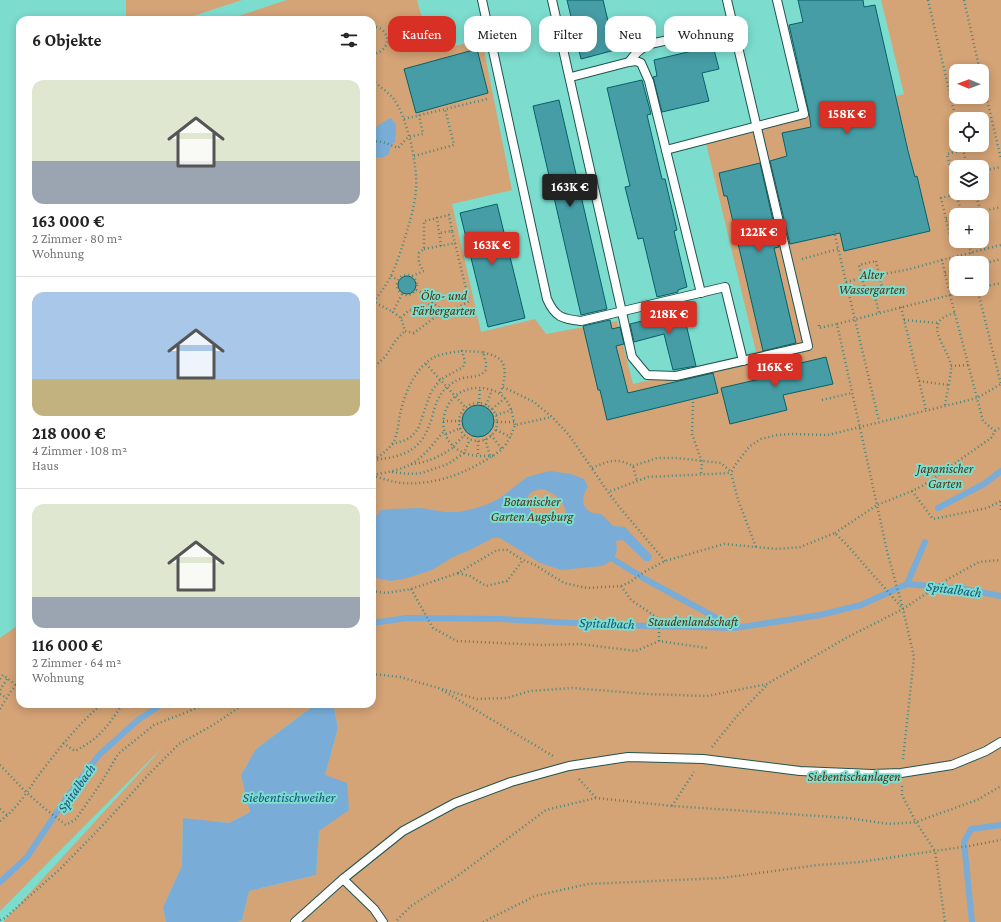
<!DOCTYPE html>
<html lang="de">
<meta charset="utf-8">
<style>
:root{--surface:#fff;--page:#f2f2f2;--text:#222;--muted:#767676;--line:#e0e0e0;--accent:#d93025}
body{margin:0;font-family:"Crimson Pro",serif;background:var(--page);color:var(--text);height:100vh;display:flex;flex-direction:column;font-size:15px;white-space:nowrap}
*{box-sizing:border-box;margin:0}
p{font-size:13px;color:var(--muted)}
.icon{flex:none;width:22px;height:22px;fill:none;stroke:currentColor;stroke-width:2;stroke-linecap:round;stroke-linejoin:round}
.map{position:relative;flex:1;overflow:hidden}
.sheet{position:absolute;left:16px;top:16px;width:360px;height:692px;display:flex;flex-direction:column;background:var(--surface);border-radius:12px;box-shadow:0 2px 10px #0003}
.sheet>*{flex:none}
.guide{position:absolute;left:388px;top:16px;width:380px;height:36px;display:flex;gap:8px}
.needle{width:26px;rotate:271deg}
.fabs{position:absolute;left:949px;top:64px;display:grid;gap:8px}
.fabs a{display:grid;place-items:center;width:40px;height:40px;border-radius:8px;background:var(--surface);box-shadow:0 2px 10px #0003;font-size:20px}
.price{position:absolute;translate:-50% -34px;padding:0 9px;border-radius:4px;background:var(--accent);color:#fff;font-size:13px;line-height:26px;filter:drop-shadow(0 1px 2px #0008)}
.price::after{content:'';position:absolute;left:50%;top:24px;width:12px;height:9px;margin-left:-6px;background:inherit;clip-path:polygon(0 0,100% 0,50% 100%)}
.price.current{background:#222;color:#fff}
ul{padding:0;list-style:none}
li{display:grid;align-content:center;gap:8px;height:212px;padding:0 16px}
li+li{border-top:1px solid var(--line)}
li span{display:grid;place-items:center;height:124px;border-radius:12px;color:#555}
li>.icon{margin-inline-start:auto}
span .icon{width:72px;height:72px;fill:#fffc;stroke-width:1}
li b{font-size:17px}
h2{display:flex;justify-content:space-between;align-items:center;height:48px;padding:0 16px;font-size:17px}
.chip{padding:0 14px;border-radius:12px;background:var(--surface);box-shadow:0 2px 10px #0003;font-size:14px;line-height:36px}
.chip.current{background:var(--accent);color:#fff}
.map>svg:first-child{display:block}
.green{fill:#d4a376;fill-rule:evenodd}
.water{fill:#79add8;fill-rule:evenodd}
.lines{fill:none;stroke-linecap:round;stroke-linejoin:round}
.stream{stroke:#79add8;stroke-width:6}
.building{fill:#469da5;stroke:#066168}
.service-casing{stroke:#21544e;stroke-width:10}
.path{stroke:#48877e;stroke-width:2.5;stroke-dasharray:1 3;stroke-linecap:butt}
.service{stroke:#fff;stroke-width:8}
.labels{text-anchor:middle;dominant-baseline:central;stroke-width:4;stroke-linejoin:round;paint-order:stroke}
.park-label{font-size:13px;font-style:italic;fill:#54330f;stroke:#7cddcf}
.water-label{font-size:14px;font-style:italic;fill:#18547d;stroke:#7cddcf}
</style>
<div class="map">
<svg width="1001" height="922" viewBox="0 0 1001 922">
<rect width="100%" height="100%" fill="#7cddcf"/>
<g class="green">
<path d="M126,0H242L181,20H126Z"/>
<path d="M287,0H417L431,51L482,40L512,190L452,204L481,332L535,319L546,334L617,321L633,384L757,356L705,139L904,94L881,0H1001V922H237L242,920L249,891L316,875L319,831L325,775L338,728L333,704H372V20H226ZM956,71H982V97H956ZM956,119H982V145H956ZM956,167H982V193H956ZM956,215H982V241H956ZM956,263H982V289H956Z"/>
<path d="M20,624V704H316L256,749L241,775L250,812L229,823L183,819L182,866L163,907L166,922H3L166,744L0,911V638Z"/>
</g>
<g class="water">
<path d="M391,118L396,125L395,142L392,144L388,155L381,158L375,157L372,151L375,139H372L374,128C380,125 385,120 391,118Z"/>
<path d="M550,471L571,474L584,479L588,487C581,496 581,509 593,513C596,514 600,513 602,515C606,518 610,523 613,526L625,527L652,556L650,561H645L623,540L616,541L617,550L614,559L602,566L561,570L540,563L500,538H493L470,550L453,557L432,570L407,578L390,581L372,577V522L381,510L390,509L421,508L445,512H459L472,509L486,505L500,498L527,477ZM541,489C553,491 562,499 566,511L561,520L544,516L534,515C525,503 523,492 541,489Z"/>
<path d="M316,704H333L338,728L325,775L347,783L349,810L319,831L316,875L249,891L242,920L237,922H166L163,907L182,866L183,818L229,823L250,812L241,775L256,749Z"/>
</g>
<g class="lines">
<g class="stream">
<path d="M938,508L984,484L1001,471"/>
<path d="M608,556L645,579L733,627"/>
<path d="M907,584L925,542"/>
<path d="M372,623L407,618L501,619L611,625L735,628L820,615L861,605L907,584L964,589L1001,596"/>
<path d="M0,882L27,857L67,797L99,755L138,720L162,704"/>
<path d="M972,922L964,842L971,829L1001,825"/>
</g>
</g>
<g class="building">
<path d="M567,0H603L615,50L581,59Z"/>
<path d="M798,0H863L864,7L875,5L908,151L915,177L917,176L930,231L844,251L840,233L790,244L770,161L787,156L782,133L811,127L809,113L789,25L803,22Z"/>
<path d="M713,46L719,69L702,73L709,101L662,112L653,77L657,76L654,60Z"/>
<path d="M477,49L488,93L416,113L404,69Z"/>
<path d="M642,80L651,114L647,115L662,179H665L677,230L674,231L687,287L678,290V292L657,297L643,238L638,239L625,187L630,186L607,88Z"/>
<path d="M559,100L607,309L581,315L533,106Z"/>
<path d="M760,163L779,247L774,248L796,343L763,351L727,196H724L719,173Z"/>
<path d="M497,204L525,318L488,327L460,213Z"/>
<circle cx="407" cy="285" r="9"/>
<path d="M681,303L696,366L673,370L664,334L634,342L630,324L662,316L660,308Z"/>
<path d="M610,320L612,329L620,327L624,344L616,346L628,393L713,373L718,393L607,420L600,390H598L583,326Z"/>
<path d="M799,354L801,363L826,357L833,384L783,395L787,410L730,424L721,388L769,377L765,361Z"/>
<circle cx="478" cy="421" r="16"/>
</g>
<g class="lines">
<defs>
<g id="service">
<path d="M482,0L547,299C555,317 562,319 581,321L725,287L743,361"/>
<path d="M552,0L632,357L647,375L676,376L808,346L727,0"/>
<path d="M629,62C635,53 641,48 650,44L733,26"/>
<path d="M571,77L629,62L636,61L641,63L649,81L701,293"/>
<path d="M666,150L804,114L777,0"/>
<path d="M343,879L374,909L383,922"/>
<path d="M295,922L343,879L403,831L455,803L511,782L569,766L628,757L703,759L800,771L872,774L901,773L952,765L986,751L1001,742"/>
</g>
</defs>
<use href="#service" class="service-casing"/>
<g class="path">
<path d="M928,0L956,120"/>
<path d="M964,0L980,71"/>
<path d="M372,27C389,25 395,51 372,54"/>
<path d="M982,78L1001,159"/>
<path d="M372,80C379,86 387,91 393,98C407,116 418,166 416,189C415,203 411,218 407,231C399,257 392,283 372,302"/>
<path d="M404,119L487,99"/>
<path d="M372,141L383,142L398,148L408,137L423,134L419,115"/>
<path d="M962,145L967,167"/>
<path d="M414,156L454,145L445,109"/>
<path d="M982,171L1001,167"/>
<path d="M956,192L947,154L963,150"/>
<path d="M956,193L961,211"/>
<path d="M961,193L941,198L952,244L965,241"/>
<path d="M976,193L981,215"/>
<path d="M958,215L960,212L963,211L967,215"/>
<path d="M966,215L1001,207"/>
<path d="M982,218L986,236L982,237"/>
<path d="M946,219L956,217"/>
<path d="M834,231L879,421"/>
<path d="M968,241L974,263"/>
<path d="M441,246L437,218L449,215L452,231"/>
<path d="M424,249L456,243"/>
<path d="M802,259L838,249"/>
<path d="M876,261L882,287L865,290L859,265Z"/>
<path d="M982,264L1001,259"/>
<path d="M945,273L956,270"/>
<circle cx="407" cy="285" r="10"/>
<path d="M879,275L910,269L942,260"/>
<path d="M391,276L398,280"/>
<path d="M412,276L424,271C419,265 418,261 419,253L424,249V221L437,218"/>
<path d="M846,282L862,278"/>
<path d="M982,287L1001,283"/>
<path d="M873,288L879,313"/>
<path d="M973,289L950,295L977,398L1001,384"/>
<path d="M979,289L978,292L1001,384"/>
<path d="M402,294L393,312L401,318L405,331L414,333L443,311L455,309L469,301L452,231L439,233"/>
<path d="M372,301L393,312"/>
<path d="M432,302L443,311"/>
<path d="M901,307L926,410"/>
<path d="M401,318L409,310L423,309L432,302L426,295L416,290"/>
<path d="M904,320L938,323"/>
<path d="M819,325V328L837,324"/>
<path d="M372,362L374,367"/>
<path d="M426,364L466,408"/>
<path d="M951,366L968,365"/>
<path d="M372,369L385,357L396,340L405,331"/>
<path d="M919,381L948,385"/>
<path d="M503,387L534,402L552,417L569,435L608,492"/>
<path d="M822,400L852,393"/>
<path d="M693,402L692,434L702,462L701,474"/>
<path d="M479,403L480,388"/>
<circle cx="478" cy="422" r="19"/>
<path d="M486,405L492,390"/>
<path d="M945,405C946,397 952,373 951,365C947,346 920,321 955,313"/>
<path d="M492,409L505,398"/>
<path d="M496,415L512,410"/>
<path d="M443,421H460"/>
<path d="M497,422H514"/>
<path d="M496,430L511,437"/>
<path d="M446,434L461,428"/>
<path d="M491,435L502,449"/>
<path d="M485,439L490,456"/>
<path d="M478,441V456"/>
<path d="M392,444L406,440L412,436L418,429L431,392L440,380L463,367L465,362L462,351L483,352"/>
<path d="M453,446L465,435"/>
<path d="M493,456C484,456 474,457 465,453C427,440 442,379 488,389C508,393 511,408 515,425"/>
<path d="M373,460C405,457 423,450 432,417C435,406 438,395 447,387C452,383 458,379 463,378C473,376 479,378 486,370V363L483,352C488,354 494,355 498,358C509,365 504,384 500,394"/>
<path d="M374,460C381,455 388,450 393,443C398,434 398,424 400,414C405,392 416,365 437,356C445,353 454,352 462,351"/>
<path d="M411,464C427,463 441,456 454,447"/>
<path d="M633,466L657,458H677L721,463L731,472"/>
<path d="M592,468C609,461 616,457 633,466L637,481"/>
<path d="M392,472L410,474L422,473L448,464L464,453L470,439"/>
<path d="M373,475C389,472 408,469 421,457C430,449 437,439 444,431"/>
<path d="M372,476C382,478 392,482 402,483C432,485 459,476 484,461C491,457 498,453 504,447C509,440 512,433 515,425L552,417"/>
<path d="M912,491L933,519L987,508L1001,501"/>
<path d="M1001,501V511"/>
<path d="M835,533L877,505L837,324L950,295L942,260L1001,245"/>
<path d="M756,547L738,500L731,473L735,465L750,446L761,439L777,435L794,434L828,435L977,398L983,421L995,431"/>
<path d="M665,561L620,508L608,492L648,477L731,473"/>
<path d="M458,573L470,576L486,586L507,581L523,560"/>
<path d="M621,586L631,600L659,619V641L707,648"/>
<path d="M411,589L433,628L457,641L543,645L580,644L636,651L659,641"/>
<path d="M372,591L386,593L411,589L458,573L497,550H507L523,560L535,565L564,583L587,588L621,586L630,582L644,572L665,561L724,544L778,549L800,547L835,533L847,545L903,609"/>
<path d="M372,674L400,677L477,699L507,698L530,691L572,688L647,694L707,696L767,684L846,638L903,609L948,579L979,562L1001,560"/>
<path d="M0,679L3,675L16,685"/>
<path d="M0,690L7,679"/>
<path d="M442,690L553,756"/>
<path d="M0,694L7,698"/>
<path d="M0,709L11,691L20,681"/>
<path d="M63,743L75,751C100,738 107,727 122,705L121,704"/>
<path d="M712,747L736,717L767,685"/>
<path d="M903,759L914,657L903,609L887,551L877,505L912,491L924,485L991,438L995,431L1001,427"/>
<path d="M0,765L26,792L43,807L66,825L76,819L103,780L118,754L154,725L207,704"/>
<path d="M579,779L596,798"/>
<path d="M902,786V795L916,822L935,851L945,922"/>
<path d="M672,806L694,772"/>
<path d="M0,809L8,816"/>
<path d="M0,821C16,810 27,792 38,776C58,750 77,725 102,704"/>
<path d="M0,920L5,918L60,869L104,824L150,773L179,744L213,725L244,704"/>
<path d="M397,920L411,906L456,877L546,810L596,798L672,806L848,818L889,824L916,822L977,800L1001,786"/>
<path d="M483,922L535,896L588,884L722,878L818,865L860,862L969,846L1001,840"/>
</g>
<use href="#service" class="service"/>
</g>
<g class="labels">
<g class="park-label">
<text x="872" y="274">Alter<tspan x="872" dy="15">Wassergarten</tspan></text>
<text x="444" y="295">Öko- und<tspan x="444" dy="15">Färbergarten</tspan></text>
<text x="945" y="468">Japanischer<tspan x="945" dy="15">Garten</tspan></text>
<text x="532" y="501">Botanischer<tspan x="532" dy="15">Garten Augsburg</tspan></text>
<text x="693" y="621">Staudenlandschaft</text>
<text x="854" y="776">Siebentischanlagen</text>
</g>
<g class="water-label">
<text transform="translate(954 589) rotate(7)">Spitalbach</text>
<text transform="translate(607 623) rotate(2)">Spitalbach</text>
<text transform="translate(76 788) rotate(-55)">Spitalbach</text>
<text x="289" y="797">Siebentischweiher</text>
</g>
</g>
</svg>
<div class="fabs">
<a><svg class="needle" viewBox="-14 -14 28 28"><path d="M0-13l5 13h-10z" fill="#e53935"/><path d="M0 13l5-13h-10z" fill="#767676"/></svg></a>
<a><svg class="icon" aria-label="locate" viewBox="0 0 24 24"><circle cx="12" cy="12" r="6"/><path d="M12 2v4M12 18v4M2 12h4M18 12h4"/></svg></a>
<a><svg class="icon" aria-label="layers" viewBox="0 0 24 24"><path d="M12 4l9 5-9 5-9-5zM3 14l9 5 9-5"/></svg></a>
<a>+</a>
<a>−</a>
</div>
<b class="price" style="left:847px;top:135px">158K €</b>
<b class="price current" style="left:570px;top:208px">163K €</b>
<b class="price" style="left:759px;top:253px">122K €</b>
<b class="price" style="left:492px;top:266px">163K €</b>
<b class="price" style="left:669px;top:335px">218K €</b>
<b class="price" style="left:775px;top:388px">116K €</b>
<div class="guide">
<a class="chip current">Kaufen</a>
<a class="chip">Mieten</a>
<a class="chip">Filter</a>
<a class="chip">Neu</a>
<a class="chip">Wohnung</a>
</div>
<section class="sheet">
<h2>6 Objekte<svg class="icon" aria-label="filters" viewBox="0 0 24 24"><path d="M4 7h16M4 17h16"/><circle cx="9" cy="7" r="2"/><circle cx="15" cy="17" r="2"/></svg></h2>
<ul>
<li><span style="background:linear-gradient(#dfe7d0 65%,#9aa5b1 0)"><svg class="icon" aria-label="home" viewBox="0 0 24 24"><path d="M3 11l9-7 9 7M6 9v11h12V9"/></svg></span><div><b>163 000 €</b><p>2 Zimmer · 80 m²</p><p>Wohnung</p></div></li>
<li><span style="background:linear-gradient(#a9c7e8 70%,#c2b280 0)"><svg class="icon" aria-label="home" viewBox="0 0 24 24"><path d="M3 11l9-7 9 7M6 9v11h12V9"/></svg></span><div><b>218 000 €</b><p>4 Zimmer · 108 m²</p><p>Haus</p></div></li>
<li><span style="background:linear-gradient(#dfe7d0 75%,#9aa5b1 0)"><svg class="icon" aria-label="home" viewBox="0 0 24 24"><path d="M3 11l9-7 9 7M6 9v11h12V9"/></svg></span><div><b>116 000 €</b><p>2 Zimmer · 64 m²</p><p>Wohnung</p></div></li>
</ul>
</section>
</div>
